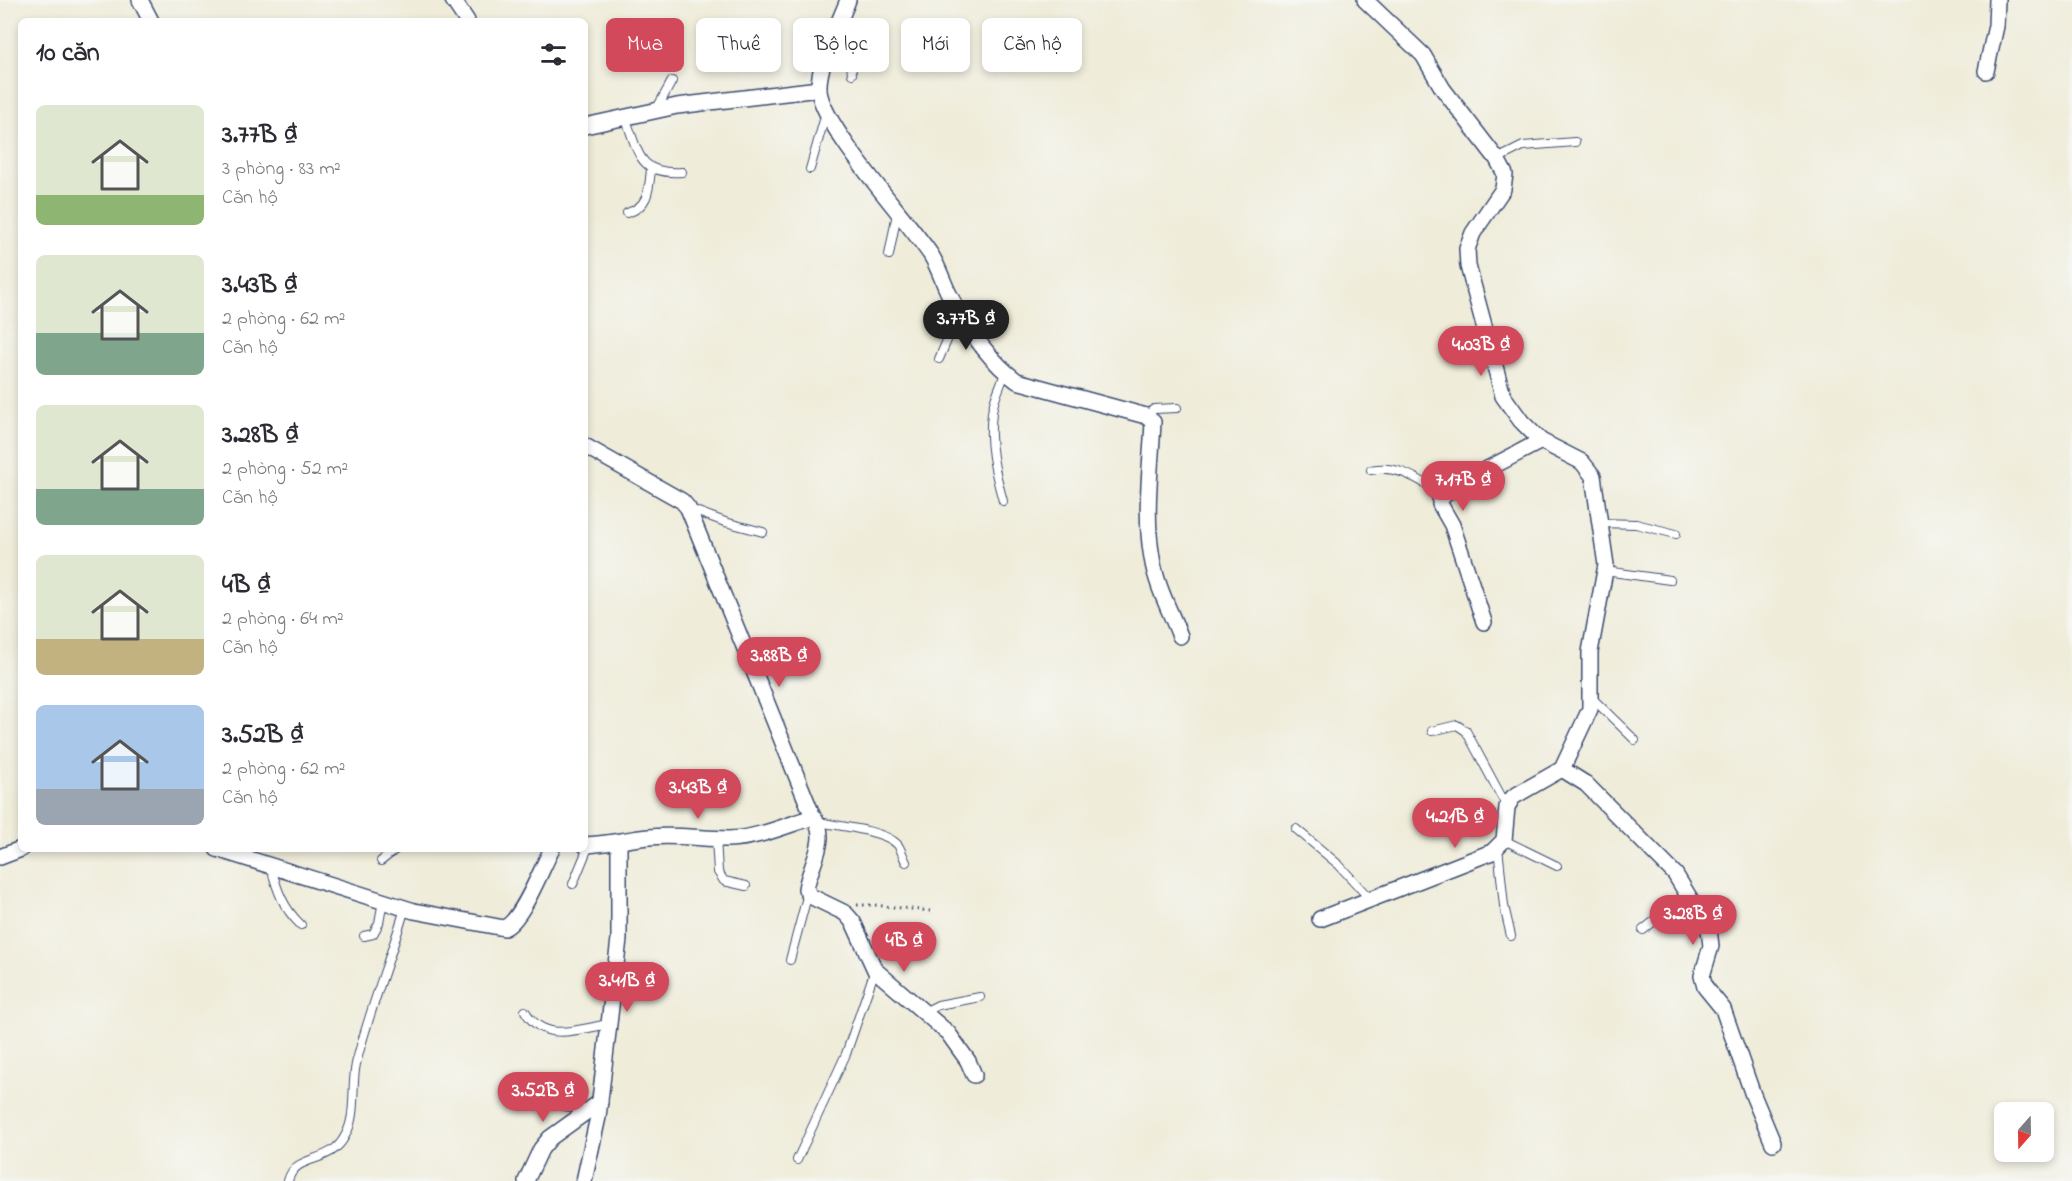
<!DOCTYPE html>
<html lang="vi">
<meta charset="utf-8">
<style>
:root{--surface:#fff;--page:#f2f2f3;--text:#2b2b33;--muted:#7c7c81;--accent:#d1495b}
body{margin:0;font-family:"Indie Flower",sans-serif;background:var(--page);color:var(--text);height:100vh;display:flex;flex-direction:column;font-size:22px;white-space:nowrap}
*{box-sizing:border-box;margin:0}
p{font-size:20px;color:var(--muted)}
.icon{flex:none;width:33px;height:33px;fill:none;stroke:currentColor;stroke-width:2;stroke-linecap:round;stroke-linejoin:round}
.map{position:relative;flex:1;overflow:hidden}
.side{position:absolute;left:18px;top:18px;width:570px;height:834px;display:flex;flex-direction:column;background:var(--surface);border-radius:9px;box-shadow:0 3px 9px #0003}
.side>*{flex:none}
.banner{position:absolute;left:606px;top:18px;width:570px;height:54px;display:flex;gap:12px}
.needle{width:39px;rotate:200deg}
.controls{position:absolute;left:1994px;top:1102px;display:grid;gap:12px}
.controls a{display:grid;place-items:center;width:60px;height:60px;border-radius:9px;background:var(--surface);box-shadow:0 3px 9px #0003;font-size:30px}
.price{position:absolute;translate:-50% -51px;padding:0 14px;border-radius:21px;background:var(--accent);color:#fff;font-size:20px;line-height:39px;filter:drop-shadow(0 2px 3px #0008)}
.price::after{content:'';position:absolute;left:50%;top:36px;width:18px;height:14px;margin-left:-9px;background:inherit;clip-path:polygon(0 0,100% 0,50% 100%)}
.price.active{background:#222;color:#fff}
ul{padding:0;list-style:none}
li{display:flex;align-items:center;gap:18px;height:150px;padding:0 18px}
li span{display:grid;place-items:center;flex:none;width:168px;height:120px;border-radius:9px;color:#555}
li>.icon{margin-inline-start:auto}
span .icon{width:72px;height:72px;fill:#fffc;stroke-width:1}
li b{font-size:26px}
h2{display:flex;justify-content:space-between;align-items:center;height:72px;padding:0 18px;font-size:26px}
.pill{padding:0 21px;border-radius:9px;background:var(--surface);box-shadow:0 3px 9px #0003;font-size:21px;line-height:54px}
.pill.active{background:var(--accent);color:#fff}
.map>svg:first-child{display:block}
.lines{fill:none;stroke-linecap:round;stroke-linejoin:round}
.lane-casing{stroke:#3b4b70;stroke-width:10}
.street-casing{stroke:#3b4b70;stroke-width:18}
.path{stroke:#3b4b70;stroke-width:3;stroke-dasharray:1.5 4.5;stroke-linecap:butt}
.lane{stroke:#fff;stroke-width:8}
.street{stroke:#fff;stroke-width:15}
</style>
<div class="map">
<svg width="2072" height="1181" viewBox="0 0 2072 1181">
<rect width="100%" height="100%" fill="#f6f6f2"/>
<filter id="ink" filterUnits="userSpaceOnUse"><feTurbulence type="fractalNoise" baseFrequency=".0167" numOctaves="2"/><feDisplacementMap in="SourceGraphic" scale="12" xChannelSelector="R" yChannelSelector="G"/><feConvolveMatrix kernelMatrix="1 2 1 2 8 2 1 2 1" color-interpolation-filters="sRGB"/></filter>
<filter id="wash" filterUnits="userSpaceOnUse"><feTurbulence type="fractalNoise" baseFrequency=".008" numOctaves="4" result="noise"/><feDisplacementMap in="SourceGraphic" scale="24" xChannelSelector="R" yChannelSelector="G"/><feGaussianBlur stdDeviation="1.35" result="paint"/><feColorMatrix in="noise" values="0 0 0 0 0 0 0 0 0 0 0 0 0 0 0 0 0 1.4 0 .05"/><feComposite in="paint" operator="in"/></filter>
<g filter="url(#wash)">
<rect width="100%" height="100%" fill="#efecd9"/>
</g>
<g filter="url(#ink)">
<g class="lines">
<defs>
<g id="lane">
<path d="M838,26L849,42L852,74"/>
<path d="M656,110L672,81"/>
<path d="M625,117C639,153 638,175 682,172"/>
<path d="M1497,159L1523,146L1575,142"/>
<path d="M810,169L826,113"/>
<path d="M627,213C649,207 649,189 651,169"/>
<path d="M889,255L897,213"/>
<path d="M939,359L954,324L955,310"/>
<path d="M1146,416L1154,409L1177,408"/>
<path d="M1371,470C1399,464 1420,481 1443,494"/>
<path d="M1003,501C995,472 988,443 992,413C993,400 1001,385 1005,373"/>
<path d="M690,509L725,522L763,532"/>
<path d="M1600,523L1636,524L1676,534"/>
<path d="M1605,571L1670,580"/>
<path d="M1592,698L1635,740"/>
<path d="M1432,731L1457,725L1466,731L1507,807"/>
<path d="M818,822C838,826 883,830 897,844C901,848 903,857 906,862"/>
<path d="M1296,829L1339,865L1370,899"/>
<path d="M716,838L718,872L724,881L746,886"/>
<path d="M1504,840L1557,866"/>
<path d="M1498,847L1504,906L1511,936"/>
<path d="M381,861L396,849"/>
<path d="M271,867C277,890 283,908 301,925"/>
<path d="M573,884L589,845"/>
<path d="M1643,930L1687,895"/>
<path d="M364,936L373,934L379,923L383,901"/>
<path d="M790,960L808,893"/>
<path d="M525,1011C544,1044 577,1029 609,1024"/>
<path d="M926,1011L938,1005L980,997"/>
<path d="M541,1082L544,1098L553,1104L587,1110"/>
<path d="M797,1160L846,1054L875,970"/>
<path d="M288,1181C295,1152 330,1166 345,1136C357,1116 351,1087 356,1064C369,1011 390,960 405,908"/>
</g>
<g id="street">
<path d="M140,0L151,21"/>
<path d="M453,0L467,21"/>
<path d="M848,0C839,24 817,65 819,91C824,129 906,218 931,255C939,268 943,283 950,296C967,328 988,360 1017,381L1146,416L1153,422C1151,466 1144,514 1152,558C1156,585 1170,611 1180,636"/>
<path d="M1986,71L1996,26L1997,0"/>
<path d="M585,126L677,106L819,89"/>
<path d="M585,446L682,501L688,508L813,817C831,837 809,867 806,889L810,896L845,913L853,922L875,970L948,1033L968,1061L974,1075"/>
<path d="M1484,622L1452,525L1440,504V499L1455,486L1541,441"/>
<path d="M1562,769L1586,784L1675,874L1709,930L1711,946L1702,976L1705,987L1723,1009L1753,1095L1773,1143"/>
<path d="M585,845C607,844 628,839 649,837C676,834 702,839 728,839C756,839 787,825 813,817"/>
<path d="M217,849L414,911L504,928C522,921 542,867 552,849"/>
<path d="M0,857L21,849"/>
<path d="M1320,919L1492,852L1504,840L1507,807L1513,797L1562,769L1590,709V652L1606,565L1593,476L1582,462L1541,441L1521,421L1503,396L1468,266L1467,249L1473,233L1503,189L1505,174L1497,159L1443,89L1423,55L1365,0"/>
<path d="M526,1181L541,1149L550,1138L600,1102"/>
<path d="M584,1181L598,1117L619,939V843"/>
</g>
</defs>
<use href="#lane" class="lane-casing"/>
<use href="#street" class="street-casing"/>
<path class="path" d="M857,905H874L930,911"/>
<use href="#lane" class="lane"/>
<use href="#street" class="street"/>
</g>
</g>
</svg>
<div class="controls">
<a><svg class="needle" viewBox="-14 -14 28 28"><path d="M0-13l5 13h-10z" fill="#e53935"/><path d="M0 13l5-13h-10z" fill="#7c7c81"/></svg></a>
</div>
<b class="price active" style="left:966px;top:351px">3.77B ₫</b>
<b class="price" style="left:1481px;top:377px">4.03B ₫</b>
<b class="price" style="left:1463px;top:512px">7.17B ₫</b>
<b class="price" style="left:779px;top:688px">3.88B ₫</b>
<b class="price" style="left:698px;top:820px">3.43B ₫</b>
<b class="price" style="left:1455px;top:849px">4.21B ₫</b>
<b class="price" style="left:1693px;top:946px">3.28B ₫</b>
<b class="price" style="left:904px;top:973px">4B ₫</b>
<b class="price" style="left:627px;top:1013px">3.41B ₫</b>
<b class="price" style="left:543px;top:1123px">3.52B ₫</b>
<div class="banner">
<a class="pill active">Mua</a>
<a class="pill">Thuê</a>
<a class="pill">Bộ lọc</a>
<a class="pill">Mới</a>
<a class="pill">Căn hộ</a>
</div>
<section class="side">
<h2>10 căn<svg class="icon" aria-label="filters" viewBox="0 0 24 24"><path d="M4 7h16M4 17h16"/><circle cx="9" cy="7" r="2"/><circle cx="15" cy="17" r="2"/></svg></h2>
<ul>
<li><span style="background:linear-gradient(#dfe7d0 75%,#8fb573 0)"><svg class="icon" aria-label="home" viewBox="0 0 24 24"><path d="M3 11l9-7 9 7M6 9v11h12V9"/></svg></span><div><b>3.77B ₫</b><p>3 phòng · 83 m²</p><p>Căn hộ</p></div></li>
<li><span style="background:linear-gradient(#dfe7d0 65%,#7fa58c 0)"><svg class="icon" aria-label="home" viewBox="0 0 24 24"><path d="M3 11l9-7 9 7M6 9v11h12V9"/></svg></span><div><b>3.43B ₫</b><p>2 phòng · 62 m²</p><p>Căn hộ</p></div></li>
<li><span style="background:linear-gradient(#dfe7d0 70%,#7fa58c 0)"><svg class="icon" aria-label="home" viewBox="0 0 24 24"><path d="M3 11l9-7 9 7M6 9v11h12V9"/></svg></span><div><b>3.28B ₫</b><p>2 phòng · 52 m²</p><p>Căn hộ</p></div></li>
<li><span style="background:linear-gradient(#dfe7d0 70%,#c2b280 0)"><svg class="icon" aria-label="home" viewBox="0 0 24 24"><path d="M3 11l9-7 9 7M6 9v11h12V9"/></svg></span><div><b>4B ₫</b><p>2 phòng · 64 m²</p><p>Căn hộ</p></div></li>
<li><span style="background:linear-gradient(#a9c7e8 70%,#9aa5b1 0)"><svg class="icon" aria-label="home" viewBox="0 0 24 24"><path d="M3 11l9-7 9 7M6 9v11h12V9"/></svg></span><div><b>3.52B ₫</b><p>2 phòng · 62 m²</p><p>Căn hộ</p></div></li>
</ul>
</section>
</div>
